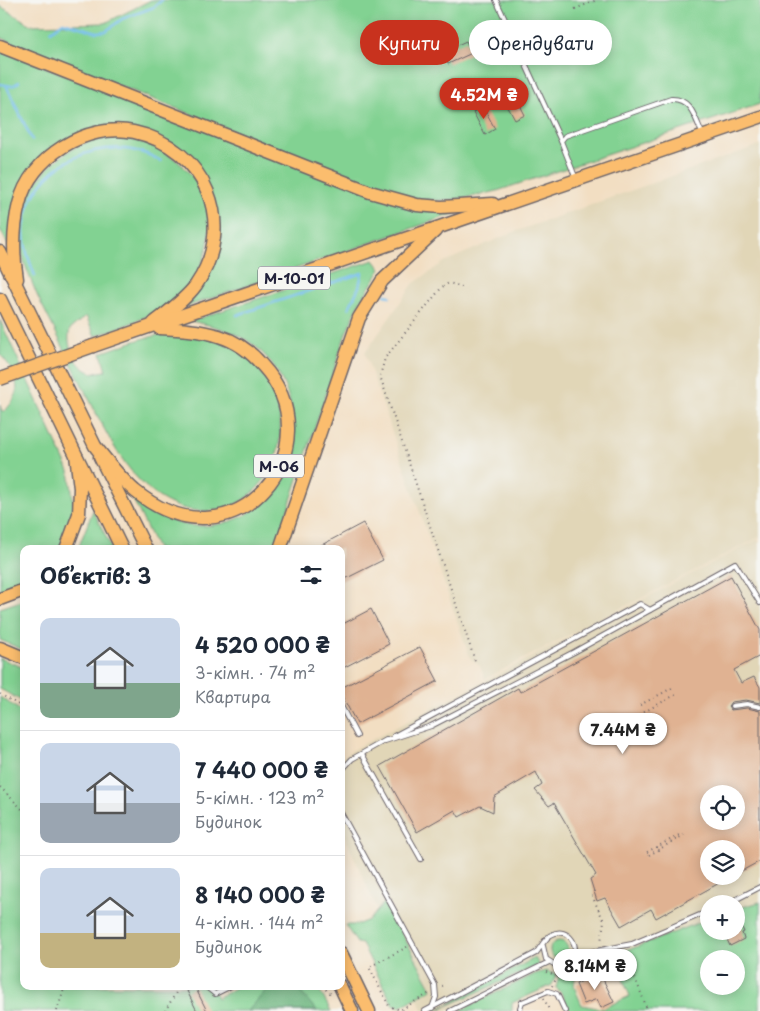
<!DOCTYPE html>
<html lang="uk">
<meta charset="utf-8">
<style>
:root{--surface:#fff;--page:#f2f2f3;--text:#1f2937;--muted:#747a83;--line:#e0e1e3;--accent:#c8321e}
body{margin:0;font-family:"Playpen Sans",sans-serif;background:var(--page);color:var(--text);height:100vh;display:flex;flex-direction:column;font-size:19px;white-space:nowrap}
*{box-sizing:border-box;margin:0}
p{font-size:16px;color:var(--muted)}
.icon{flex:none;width:28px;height:28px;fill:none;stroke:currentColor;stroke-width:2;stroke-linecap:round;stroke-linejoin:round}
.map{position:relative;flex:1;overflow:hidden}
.sheet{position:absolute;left:20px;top:545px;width:325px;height:445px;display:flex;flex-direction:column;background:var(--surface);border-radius:10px;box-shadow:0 2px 12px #0003}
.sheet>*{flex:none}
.hud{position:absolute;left:360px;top:20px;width:325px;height:45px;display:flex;gap:10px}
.fabs{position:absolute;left:700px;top:785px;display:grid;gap:10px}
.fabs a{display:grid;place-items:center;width:45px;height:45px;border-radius:50%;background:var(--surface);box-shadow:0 2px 12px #0003;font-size:25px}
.price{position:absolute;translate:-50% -42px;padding:0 11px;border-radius:18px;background:#fff;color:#222;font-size:16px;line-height:32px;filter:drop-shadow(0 1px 2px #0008)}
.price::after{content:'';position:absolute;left:50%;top:30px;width:15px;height:11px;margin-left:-8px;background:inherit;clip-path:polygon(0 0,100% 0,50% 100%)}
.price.current{background:var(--accent);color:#fff}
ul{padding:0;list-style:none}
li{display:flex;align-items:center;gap:15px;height:125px;padding:0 20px}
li+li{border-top:1px solid var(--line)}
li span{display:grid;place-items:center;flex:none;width:140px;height:100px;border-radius:10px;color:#555}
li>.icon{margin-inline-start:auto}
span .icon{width:60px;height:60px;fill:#fffc;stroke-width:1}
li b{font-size:21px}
h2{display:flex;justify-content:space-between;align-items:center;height:60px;padding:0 20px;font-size:21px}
.chip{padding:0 18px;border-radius:22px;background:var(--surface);box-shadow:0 2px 12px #0003;font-size:18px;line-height:45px}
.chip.current{background:var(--accent);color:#fff}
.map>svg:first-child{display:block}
.built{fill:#e1d6b7;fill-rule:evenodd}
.green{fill:#82d292;stroke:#527a66;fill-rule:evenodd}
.forest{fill:#69b47c;stroke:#466b5c}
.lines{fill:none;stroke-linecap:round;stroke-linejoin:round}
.stream{stroke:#74beed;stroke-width:2.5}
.building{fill:#e0b292;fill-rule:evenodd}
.service-casing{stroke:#6b646a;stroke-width:6}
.primary-casing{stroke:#6b646a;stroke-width:15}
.trunk-casing{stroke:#6b646a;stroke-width:15}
.path{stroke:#6b646a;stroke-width:2;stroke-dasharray:1 4;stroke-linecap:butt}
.service{stroke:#fff;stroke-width:4}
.primary{stroke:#fbbd6e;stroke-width:12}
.trunk{stroke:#fbbd6e;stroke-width:12}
.trunk-bridge-casing{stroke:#6b646a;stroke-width:15;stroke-linecap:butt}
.trunk-bridge{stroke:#fbbd6e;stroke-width:12}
.labels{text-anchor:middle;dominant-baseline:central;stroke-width:4;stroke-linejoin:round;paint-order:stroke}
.shield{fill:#f6f6f2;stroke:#626272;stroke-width:1}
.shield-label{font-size:14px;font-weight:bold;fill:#22223b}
</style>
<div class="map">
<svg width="760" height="1011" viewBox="0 0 760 1011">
<rect width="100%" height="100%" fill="#f6f6f2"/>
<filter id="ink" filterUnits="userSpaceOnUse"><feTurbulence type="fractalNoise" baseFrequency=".02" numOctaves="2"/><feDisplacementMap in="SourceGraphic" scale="10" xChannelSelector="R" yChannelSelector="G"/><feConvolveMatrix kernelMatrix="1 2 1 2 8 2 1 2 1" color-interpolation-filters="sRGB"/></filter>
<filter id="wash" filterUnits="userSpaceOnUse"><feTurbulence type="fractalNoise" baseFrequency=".0096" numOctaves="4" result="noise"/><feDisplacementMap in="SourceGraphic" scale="20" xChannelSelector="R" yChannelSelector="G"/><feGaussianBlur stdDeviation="1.12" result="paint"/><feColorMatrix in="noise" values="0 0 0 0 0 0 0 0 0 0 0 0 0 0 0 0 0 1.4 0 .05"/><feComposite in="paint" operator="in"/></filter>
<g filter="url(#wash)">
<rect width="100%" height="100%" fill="#f2dec2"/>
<g class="built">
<path d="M760,145V537L485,679L480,666L470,658L365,353L413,284L444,262L514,232Z"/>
<path d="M758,539L760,545V902L736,909V904H709V919L631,949L596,953L582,961L570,972L562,975L542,972L535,974L459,1011H423L341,828V759L354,749ZM709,794H736V821H709ZM709,849H736V876H709Z"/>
</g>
<g class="green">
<path d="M151,0H760V104L497,191C457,201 433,204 393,194L29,50L0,37V6L31,25L105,23Z"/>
<path d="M0,50L420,210L456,213L177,310C199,290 221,266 220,234C219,222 198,176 193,162L116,127L38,161L9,247L0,229Z"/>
<path d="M115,138C190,142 236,213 193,280C172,312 128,324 95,336L86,316L70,329C65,346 76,368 93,373L106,371L101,353C124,345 149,334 174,334C198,334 231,341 249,358C283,391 292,442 263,481C249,500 229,511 205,511C181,511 162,502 144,485C117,459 103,426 86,393C70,360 53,327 37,295C31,279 23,264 21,247C15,206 42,161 81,145C91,140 103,139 115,138Z"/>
<path d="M374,260L381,269L360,302L346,333L275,549H157L132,497C151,510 174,526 197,526C296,528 324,404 255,346C237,331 213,326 191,321Z"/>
<path d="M0,320L69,471L74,506L71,522L59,549H24V582L0,591V405L2,411H5C9,406 14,401 16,394C20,382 9,362 0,355Z"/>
<path d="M93,510L112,549H78Z"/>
<path d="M24,600V650L0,640V608Z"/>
<path d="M0,658L24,668V702L0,689Z"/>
<path d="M0,697L24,713V986H222L214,991L217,998L239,986H317L331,1011H0Z"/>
<path d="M385,902L432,989L400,1007L393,1005L362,944L357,943L345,925H356L369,920Z"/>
<path d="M760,902V1011H570L561,993L556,988L559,975L573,971L582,961L586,966C569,981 573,985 582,1005L602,1009L630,996L615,961V951L631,949L709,919V931H736V909ZM709,959H736V986H709Z"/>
<circle cx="559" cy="950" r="9"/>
<path d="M535,958L539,965L435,1011Z"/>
<path d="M546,971L556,975L552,985L512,1003V1011H459L535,974Z"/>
</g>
<path class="forest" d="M270,986H295L317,1011H248Z"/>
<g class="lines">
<g class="stream">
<path d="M51,31L63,22L97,32L106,31L122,19L154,7L162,0"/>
<path d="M0,84L12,86L19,82"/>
<path d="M7,87L32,140"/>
<path d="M35,276C29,260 23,245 24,228C29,163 108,128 161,161"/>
<path d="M385,295L390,296"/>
<path d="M237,315L362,273L359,287L349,308"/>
</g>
</g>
<g id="blocks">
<g class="building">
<path d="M466,41L472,53L448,64L443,52Z"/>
<path d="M514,93L525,115L515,120L503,98Z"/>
<path d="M483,106L495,129L485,135L473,112Z"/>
<path d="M363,523L383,560L341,581V549H314Z"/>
<path d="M731,576L760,630V656L734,670L741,683L754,677L760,687V703L746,700L731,702L728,706L731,710L747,708L760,711V861L736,874V849H709V876H732L656,918L651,909L621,926L605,898L597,901L590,879L596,875L554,803L549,806L535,790L542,785L536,772L494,797L493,812L480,806L459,817L455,810L417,832L380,766L518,688L520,692ZM709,794H736V821H709Z"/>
<path d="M371,609L389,644L341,669V625Z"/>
<path d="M420,647L438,681L357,724L341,694V688Z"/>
<path d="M736,915L744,932L742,933L744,939L730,946L723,931H736Z"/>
<path d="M600,973L614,1002L601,1008L597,999L584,1004L576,984Z"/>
<path d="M195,987L207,1011H197L187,991Z"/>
</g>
</g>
</g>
<g filter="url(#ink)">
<use href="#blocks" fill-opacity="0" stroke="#6b646a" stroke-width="1"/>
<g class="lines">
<defs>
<g id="service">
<path d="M496,0L561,141"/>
<path d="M576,179L561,141L565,136L671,99C691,98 695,118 702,133"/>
<path d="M341,706L357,736"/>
<path d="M732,706L747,704L760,707"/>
<path d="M394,736L640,604L650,610"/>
<path d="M385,741L431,726L574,652L735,563L760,603"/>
<path d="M362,754L421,859"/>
<path d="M341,771L352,759L386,740"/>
<path d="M341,813L435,985L436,997L432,1008"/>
<path d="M727,904L760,887"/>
<path d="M575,955L632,944L709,911"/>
<path d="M205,986L215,994L231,986"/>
<path d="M520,1008L522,1002L548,991L557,994L565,1011"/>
<path d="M425,1011L536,953C541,947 545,938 551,935C569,925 583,949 570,962L557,966L546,959L543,946"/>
<path d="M450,1011L549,962"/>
</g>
<g id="primary">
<path d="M77,457L122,549"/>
<path d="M100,457L146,549"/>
<path d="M341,953L369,1011"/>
<path d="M340,986L352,1011"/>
</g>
<g id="trunk">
<path d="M0,46L370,192L417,205L441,207L493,204"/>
<path d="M0,252L95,446C107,461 120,478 135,491C236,574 337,446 262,365C251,352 235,341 219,336C199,330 179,329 159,328"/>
<path d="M17,279C13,255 13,228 19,204C30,157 87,122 134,132C205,147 238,224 196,285C185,300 169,311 154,323"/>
<path d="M0,299L76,455L80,488L79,514L66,549"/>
<path d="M93,346L760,117"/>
<path d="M280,549L359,318L382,281L435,231"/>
<path d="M0,599L24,590"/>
<path d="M0,648L24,658"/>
</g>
</defs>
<use href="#service" class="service-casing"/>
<use href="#primary" class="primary-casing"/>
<use href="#trunk" class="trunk-casing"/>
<g class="path">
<path d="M575,9L597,0"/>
<path d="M462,287L449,283L442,287L385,358L380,376L476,664"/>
<path d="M0,694L24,708"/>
<path d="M640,705L674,687"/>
<path d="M644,712L677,694"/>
<path d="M0,787L24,811"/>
<path d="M647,852L683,833"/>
<path d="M649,855L684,835"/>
<path d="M594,891L592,896L604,921L601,942"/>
<path d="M407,947L369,967L389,1006L400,1010L430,993"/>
<path d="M624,950L648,1011"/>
<path d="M546,972L558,976"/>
<path d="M597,975L599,957"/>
<path d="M322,986L331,994"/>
<path d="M442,986L446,984"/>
<path d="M552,986L558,976L571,973L592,958"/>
<path d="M544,998L549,1010L548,1011"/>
<path d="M57,1011L65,986"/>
<path d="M165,1011L180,986"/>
</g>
<use href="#service" class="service"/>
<use href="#primary" class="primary"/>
<use href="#trunk" class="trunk"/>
<defs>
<path id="trunk-bridge" d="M0,379L93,346"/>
</defs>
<use href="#trunk-bridge" class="trunk-bridge-casing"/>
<use href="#trunk-bridge" class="trunk-bridge"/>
</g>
</g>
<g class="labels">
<g class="shield">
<rect x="258" y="266.5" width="72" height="23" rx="4"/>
<rect x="254" y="454.5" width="50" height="23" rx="4"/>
</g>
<g class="shield-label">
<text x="294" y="278">М-10-01</text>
<text x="279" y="466">М-06</text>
</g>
</g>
</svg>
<div class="fabs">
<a><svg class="icon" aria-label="locate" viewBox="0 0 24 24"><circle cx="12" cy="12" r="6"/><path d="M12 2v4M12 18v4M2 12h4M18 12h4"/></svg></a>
<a><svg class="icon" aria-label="layers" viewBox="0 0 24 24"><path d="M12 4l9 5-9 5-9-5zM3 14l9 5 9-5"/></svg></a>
<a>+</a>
<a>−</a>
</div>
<b class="price current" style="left:484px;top:120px">4.52M ₴</b>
<b class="price" style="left:623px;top:755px">7.44M ₴</b>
<b class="price" style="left:595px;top:991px">8.14M ₴</b>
<div class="hud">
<a class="chip current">Купити</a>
<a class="chip">Орендувати</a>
</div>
<section class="sheet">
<h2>Об’єктів: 3<svg class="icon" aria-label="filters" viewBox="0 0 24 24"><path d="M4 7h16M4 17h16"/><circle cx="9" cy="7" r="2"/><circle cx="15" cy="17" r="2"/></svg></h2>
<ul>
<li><span style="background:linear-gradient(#c9d6e8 65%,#7fa58c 0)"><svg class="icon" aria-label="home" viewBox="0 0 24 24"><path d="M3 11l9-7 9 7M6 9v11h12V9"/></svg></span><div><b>4 520 000 ₴</b><p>3-кімн. · 74 m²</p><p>Квартира</p></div></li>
<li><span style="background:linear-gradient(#c9d6e8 60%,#9aa5b1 0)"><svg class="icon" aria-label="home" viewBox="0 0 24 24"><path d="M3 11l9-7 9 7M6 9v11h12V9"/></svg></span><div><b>7 440 000 ₴</b><p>5-кімн. · 123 m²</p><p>Будинок</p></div></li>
<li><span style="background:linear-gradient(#c9d6e8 65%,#c2b280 0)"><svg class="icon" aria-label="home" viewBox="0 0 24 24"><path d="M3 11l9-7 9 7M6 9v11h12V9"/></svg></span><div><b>8 140 000 ₴</b><p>4-кімн. · 144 m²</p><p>Будинок</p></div></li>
</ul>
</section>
</div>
